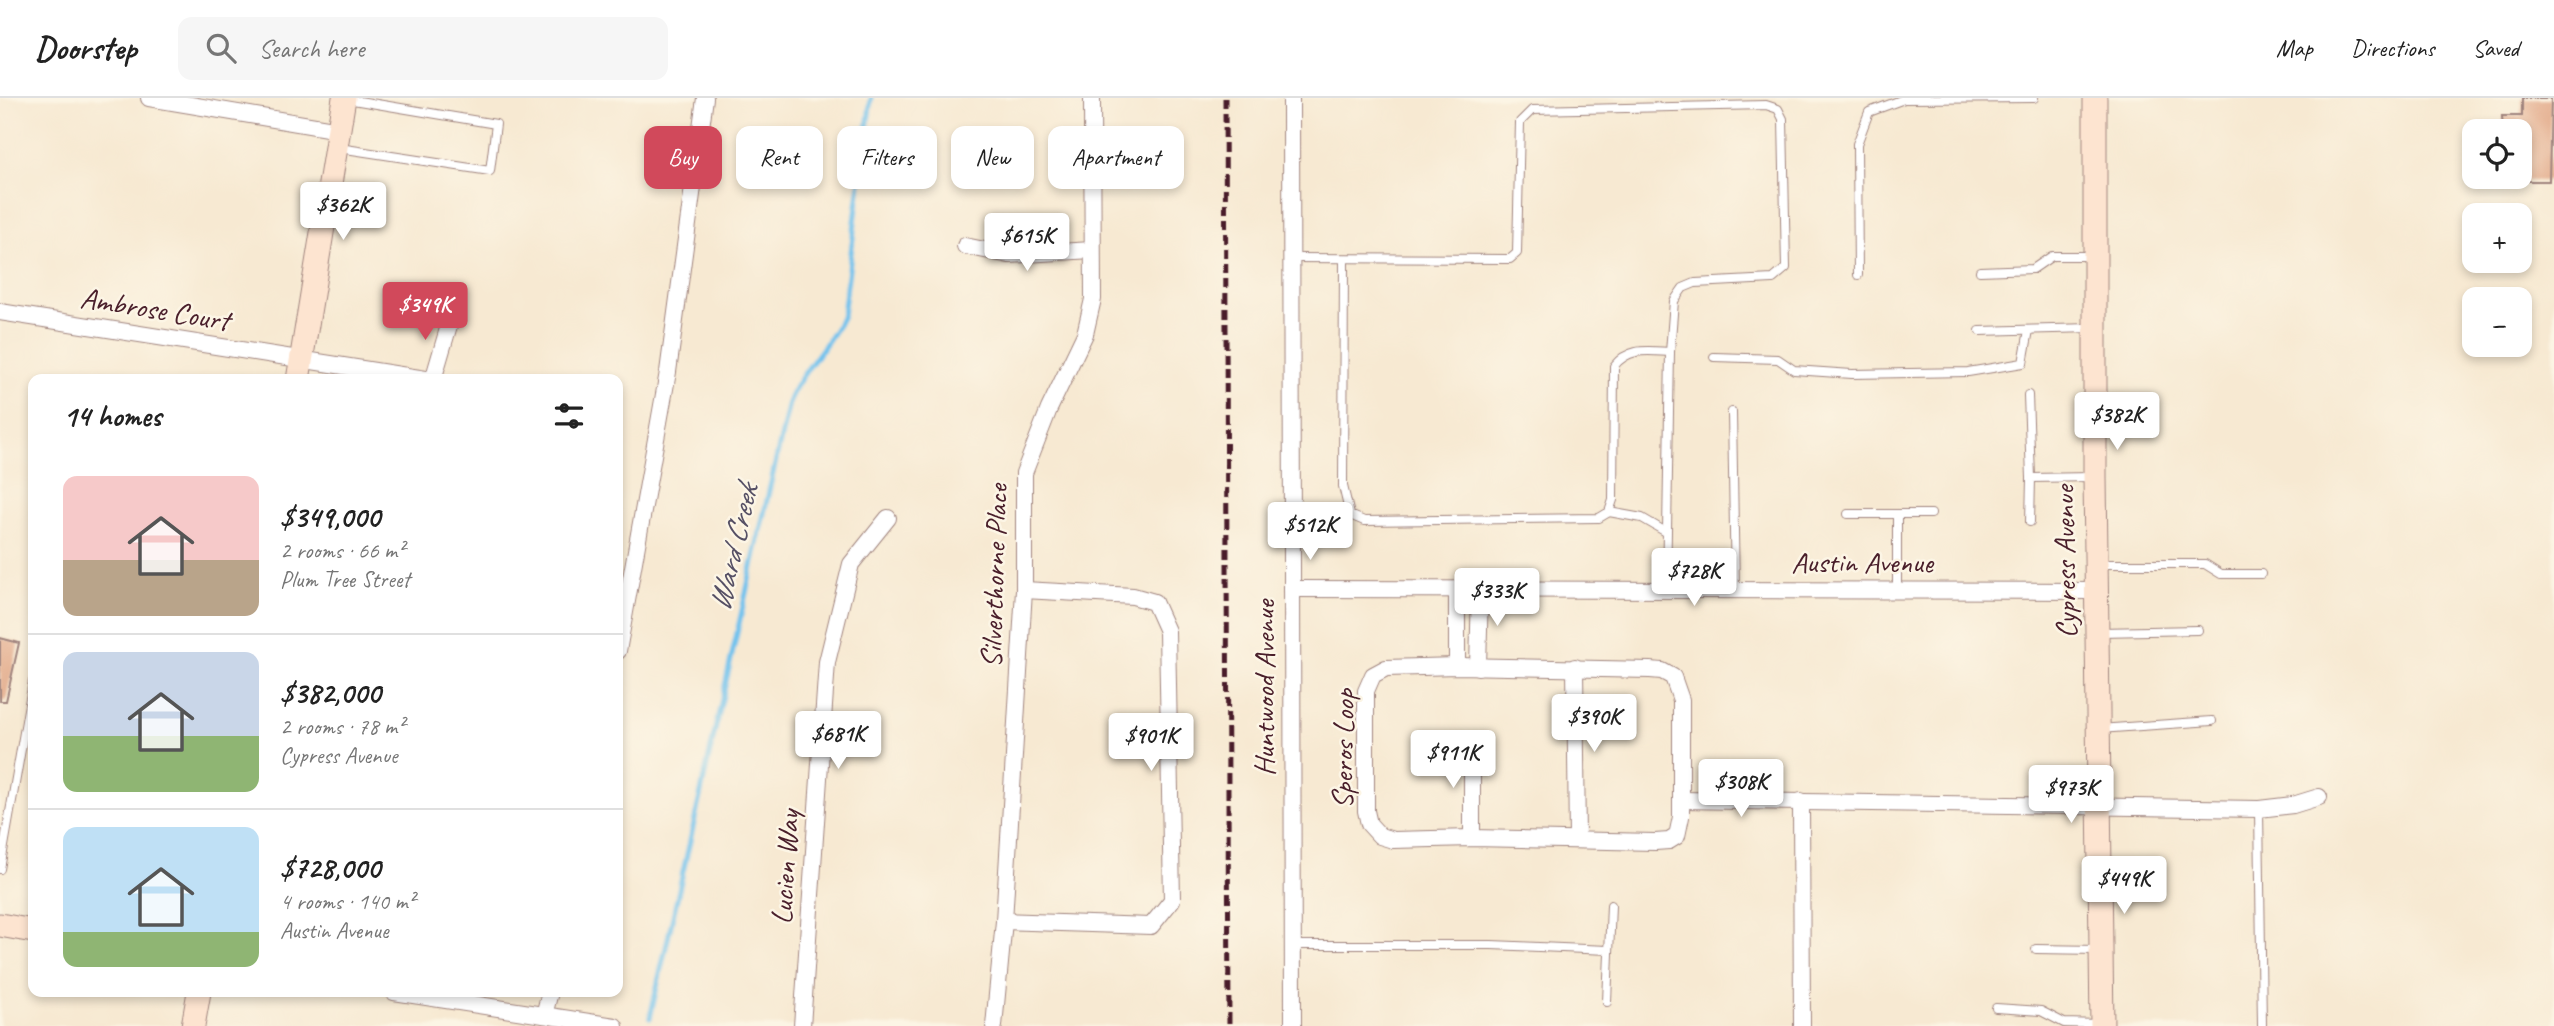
<!DOCTYPE html>
<meta charset="utf-8">
<style>
:root{--surface:#fff;--page:#f6f6f6;--text:#222;--muted:#767676;--line:#e0e0e0;--accent:#d1495b}
body{margin:0;font-family:Caveat,sans-serif;background:var(--page);color:var(--text);height:100vh;display:flex;flex-direction:column;font-size:26px;white-space:nowrap}
*{box-sizing:border-box;margin:0}
p{font-size:23px;color:var(--muted)}
.icon{flex:none;width:38px;height:38px;fill:none;stroke:currentColor;stroke-width:2;stroke-linecap:round;stroke-linejoin:round}
.map{position:relative;flex:1;overflow:hidden}
.details{position:absolute;left:28px;top:276px;width:595px;height:623px;display:flex;flex-direction:column;background:var(--surface);border-radius:14px;box-shadow:0 4px 10px #0003}
.details>*{flex:none}
.hud{position:absolute;left:644px;top:28px;width:665px;height:63px;display:flex;gap:14px}
.buttons{position:absolute;left:2462px;top:21px;display:grid;gap:14px}
.buttons a{display:grid;place-items:center;width:70px;height:70px;border-radius:14px;background:var(--surface);box-shadow:0 4px 10px #0003;font-size:35px}
.price{position:absolute;translate:-50% -60px;padding:0 16px;border-radius:7px;background:#fff;color:#222;font-size:23px;line-height:46px;filter:drop-shadow(0 2px 4px #0008)}
.price::after{content:'';position:absolute;left:50%;top:42px;width:21px;height:16px;margin-left:-10px;background:inherit;clip-path:polygon(0 0,100% 0,50% 100%)}
.price.active{background:var(--accent);color:#fff}
ul{padding:0;list-style:none}
li{display:flex;align-items:center;gap:21px;height:175px;padding:0 35px}
li+li{border-top:2px solid var(--line)}
li span{display:grid;place-items:center;flex:none;width:196px;height:140px;border-radius:14px;color:#555}
li>.icon{margin-inline-start:auto}
span .icon{width:84px;height:84px;fill:#fffc;stroke-width:1}
li b{font-size:30px}
h2{display:flex;justify-content:space-between;align-items:center;height:84px;padding:0 35px;font-size:30px}
.tag{padding:0 24px;border-radius:14px;background:var(--surface);box-shadow:0 4px 10px #0003;font-size:24px;line-height:63px}
.tag.active{background:var(--accent);color:#fff}
header{display:flex;align-items:center;gap:42px;box-sizing:border-box;height:98px;padding:0 35px;background:var(--surface);border-bottom:2px solid var(--line)}
header strong{font-size:33px}
nav{display:flex;gap:38px;margin-inline-start:auto;font-size:24px}
.search{width:490px;height:63px;background:var(--page);display:flex;align-items:center;gap:18px;box-sizing:border-box;padding:0 24px;border-radius:14px;color:var(--muted);font-size:26px}
.map>svg:first-child{display:block}
.lines{fill:none;stroke-linecap:round;stroke-linejoin:round}
.stream{stroke:#71c2ed;stroke-width:5}
.building{fill:#e0a280}
.lane-casing{stroke:#a0847e;stroke-width:10}
.street-casing{stroke:#a0847e;stroke-width:18}
.secondary-casing{stroke:#a0847e;stroke-width:25}
.lane{stroke:#fff;stroke-width:8}
.street{stroke:#fff;stroke-width:16}
.secondary{stroke:#fde4d0;stroke-width:23}
.rail{stroke:#4a1f2b;stroke-width:5;stroke-dasharray:10 5;stroke-linecap:butt}
.labels{text-anchor:middle;dominant-baseline:central;stroke-width:5;stroke-linejoin:round;paint-order:stroke}
.street-label{font-size:30px;fill:#4a1f2b;stroke:#fcf5e5}
.water-label{font-size:32px;font-style:italic;fill:#565065;stroke:#fcf5e5}
</style>
<header>
<strong>Doorstep</strong>
<div class="search"><svg class="icon" aria-label="search" viewBox="0 0 24 24"><circle cx="10" cy="10" r="6"/><path d="M15 15l6 6"/></svg>Search here</div>
<nav><a>Map</a><a>Directions</a><a>Saved</a></nav>
</header>
<div class="map">
<svg width="2554" height="928" viewBox="0 0 2554 928">
<rect width="100%" height="100%" fill="#fcf5e5"/>
<filter id="ink" filterUnits="userSpaceOnUse"><feTurbulence type="fractalNoise" baseFrequency=".0143" numOctaves="2"/><feDisplacementMap in="SourceGraphic" scale="14" xChannelSelector="R" yChannelSelector="G"/><feConvolveMatrix kernelMatrix="1 2 1 2 8 2 1 2 1" color-interpolation-filters="sRGB"/></filter>
<filter id="wash" filterUnits="userSpaceOnUse"><feTurbulence type="fractalNoise" baseFrequency=".00686" numOctaves="4" result="noise"/><feDisplacementMap in="SourceGraphic" scale="28" xChannelSelector="R" yChannelSelector="G"/><feGaussianBlur stdDeviation="1.57" result="paint"/><feColorMatrix in="noise" values="0 0 0 0 0 0 0 0 0 0 0 0 0 0 0 0 0 1.4 0 .05"/><feComposite in="paint" operator="in"/></filter>
<g filter="url(#wash)">
<rect width="100%" height="100%" fill="#f7e9d2"/>
<g class="lines">
<path class="stream" d="M650,920L790,300C804,269 829,248 843,217L871,0"/>
</g>
<g id="blocks">
<g class="building">
<path d="M2522,0H2551L2549,83H2520L2522,32H2503L2502,18H2522Z"/>
<path d="M0,540L19,545L6,603H0Z"/>
</g>
</g>
</g>
<g filter="url(#ink)">
<use href="#blocks" fill-opacity="0" stroke="#a0847e" stroke-width="2"/>
<g class="lines">
<defs>
<g id="lane">
<path d="M339,50L490,73L496,26L347,1"/>
<path d="M1291,160L1510,161L1517,155L1520,24L1532,12L1766,7L1778,11L1783,21L1786,170L1773,181L1695,185L1683,190L1674,203L1670,254L1666,492"/>
<path d="M1344,161L1343,388L1350,417L1364,423L1599,420L1609,414L1613,402L1614,268C1629,249 1647,253 1670,254"/>
<path d="M1980,173L2033,171L2052,158H2093"/>
<path d="M1858,177L1857,46L1869,14L1904,1L2034,0"/>
<path d="M1980,233L2092,230"/>
<path d="M1714,259L1778,261L1794,272L1852,276L1968,274L2023,265L2029,232"/>
<path d="M2028,297L2031,380"/>
<path d="M1732,314L1735,492"/>
<path d="M1609,414L1642,420L1666,434"/>
<path d="M1848,416H1931"/>
<path d="M2030,424L2031,380L2092,379"/>
<path d="M2099,466H2205L2221,476H2261"/>
<path d="M1897,492V416"/>
<path d="M2100,534L2198,532"/>
<path d="M2099,631L2212,623"/>
<path d="M2259,711L2262,928"/>
<path d="M0,771L33,583"/>
<path d="M1292,847H1491L1608,852"/>
<path d="M2036,851L2099,852"/>
<path d="M1607,904L1611,807"/>
<path d="M1996,910L2041,913L2064,925L2099,926"/>
</g>
<g id="street">
<path d="M149,0L339,32"/>
<path d="M1291,0L1293,928"/>
<path d="M965,148L1009,157L1092,152"/>
<path d="M0,214L432,282"/>
<path d="M433,282L452,217"/>
<path d="M1292,491L2097,493"/>
<path d="M1457,491V568"/>
<path d="M618,553L668,274L705,0"/>
<path d="M1457,568L1650,572L1662,573L1673,579L1681,602V719L1677,738L1669,743L1655,744L1472,740L1393,742L1380,738L1369,726L1366,713V593L1373,577L1386,570Z"/>
<path d="M1478,569L1480,492"/>
<path d="M1575,569L1577,742"/>
<path d="M1681,702L2259,711L2293,707L2319,699"/>
<path d="M1801,703L1802,928"/>
<path d="M1472,740V643"/>
<path d="M1004,823L1151,828L1172,802L1167,533L1154,504L1133,498L1024,492"/>
<path d="M394,894L615,928"/>
<path d="M544,917L550,894"/>
<path d="M802,928L827,564L851,466L888,420"/>
<path d="M994,928L1004,823L1024,492V375L1049,311L1085,236L1093,201L1092,0"/>
</g>
<g id="secondary">
<path d="M2095,0V379L2102,928"/>
<path d="M298,282L344,0"/>
<path d="M0,827L33,833"/>
<path d="M193,928L199,894"/>
</g>
</defs>
<use href="#lane" class="lane-casing"/>
<use href="#street" class="street-casing"/>
<use href="#secondary" class="secondary-casing"/>
<use href="#lane" class="lane"/>
<use href="#street" class="street"/>
<use href="#secondary" class="secondary"/>
<path class="rail" d="M1225,0L1229,928"/>
</g>
</g>
<g class="labels">
<g class="street-label">
<text transform="translate(155 211) rotate(9)">Ambrose Court</text>
<text x="1862" y="464">Austin Avenue</text>
<text transform="translate(2065 464) rotate(-91)">Cypress Avenue</text>
<text transform="translate(994 478) rotate(-88)">Silverthorne Place</text>
<text transform="translate(1264 590) rotate(-90)">Huntwood Avenue</text>
<text transform="translate(1343 651) rotate(-89)">Speros Loop</text>
<text transform="translate(785 769) rotate(-86)">Lucien Way</text>
</g>
<g class="water-label">
<text transform="translate(733 450) rotate(-77)">Ward Creek</text>
</g>
</g>
</svg>
<div class="buttons">
<a><svg class="icon" aria-label="locate" viewBox="0 0 24 24"><circle cx="12" cy="12" r="6"/><path d="M12 2v4M12 18v4M2 12h4M18 12h4"/></svg></a>
<a>+</a>
<a>−</a>
</div>
<b class="price" style="left:343px;top:144px">$362K</b>
<b class="price" style="left:1027px;top:175px">$615K</b>
<b class="price active" style="left:425px;top:244px">$349K</b>
<b class="price" style="left:2117px;top:354px">$382K</b>
<b class="price" style="left:1310px;top:464px">$512K</b>
<b class="price" style="left:1694px;top:510px">$728K</b>
<b class="price" style="left:1497px;top:530px">$333K</b>
<b class="price" style="left:1594px;top:656px">$390K</b>
<b class="price" style="left:838px;top:673px">$681K</b>
<b class="price" style="left:1151px;top:675px">$901K</b>
<b class="price" style="left:1453px;top:692px">$911K</b>
<b class="price" style="left:1741px;top:721px">$308K</b>
<b class="price" style="left:2071px;top:727px">$973K</b>
<b class="price" style="left:2124px;top:818px">$449K</b>
<div class="hud">
<a class="tag active">Buy</a>
<a class="tag">Rent</a>
<a class="tag">Filters</a>
<a class="tag">New</a>
<a class="tag">Apartment</a>
</div>
<section class="details">
<h2>14 homes<svg class="icon" aria-label="filters" viewBox="0 0 24 24"><path d="M4 7h16M4 17h16"/><circle cx="9" cy="7" r="2"/><circle cx="15" cy="17" r="2"/></svg></h2>
<ul>
<li><span style="background:linear-gradient(#f6c9c9 60%,#b9a48a 0)"><svg class="icon" aria-label="home" viewBox="0 0 24 24"><path d="M3 11l9-7 9 7M6 9v11h12V9"/></svg></span><div><b>$349,000</b><p>2 rooms · 66 m²</p><p>Plum Tree Street</p></div></li>
<li><span style="background:linear-gradient(#c9d6e8 60%,#8fb573 0)"><svg class="icon" aria-label="home" viewBox="0 0 24 24"><path d="M3 11l9-7 9 7M6 9v11h12V9"/></svg></span><div><b>$382,000</b><p>2 rooms · 78 m²</p><p>Cypress Avenue</p></div></li>
<li><span style="background:linear-gradient(#bfe0f5 75%,#8fb573 0)"><svg class="icon" aria-label="home" viewBox="0 0 24 24"><path d="M3 11l9-7 9 7M6 9v11h12V9"/></svg></span><div><b>$728,000</b><p>4 rooms · 140 m²</p><p>Austin Avenue</p></div></li>
</ul>
</section>
</div>
